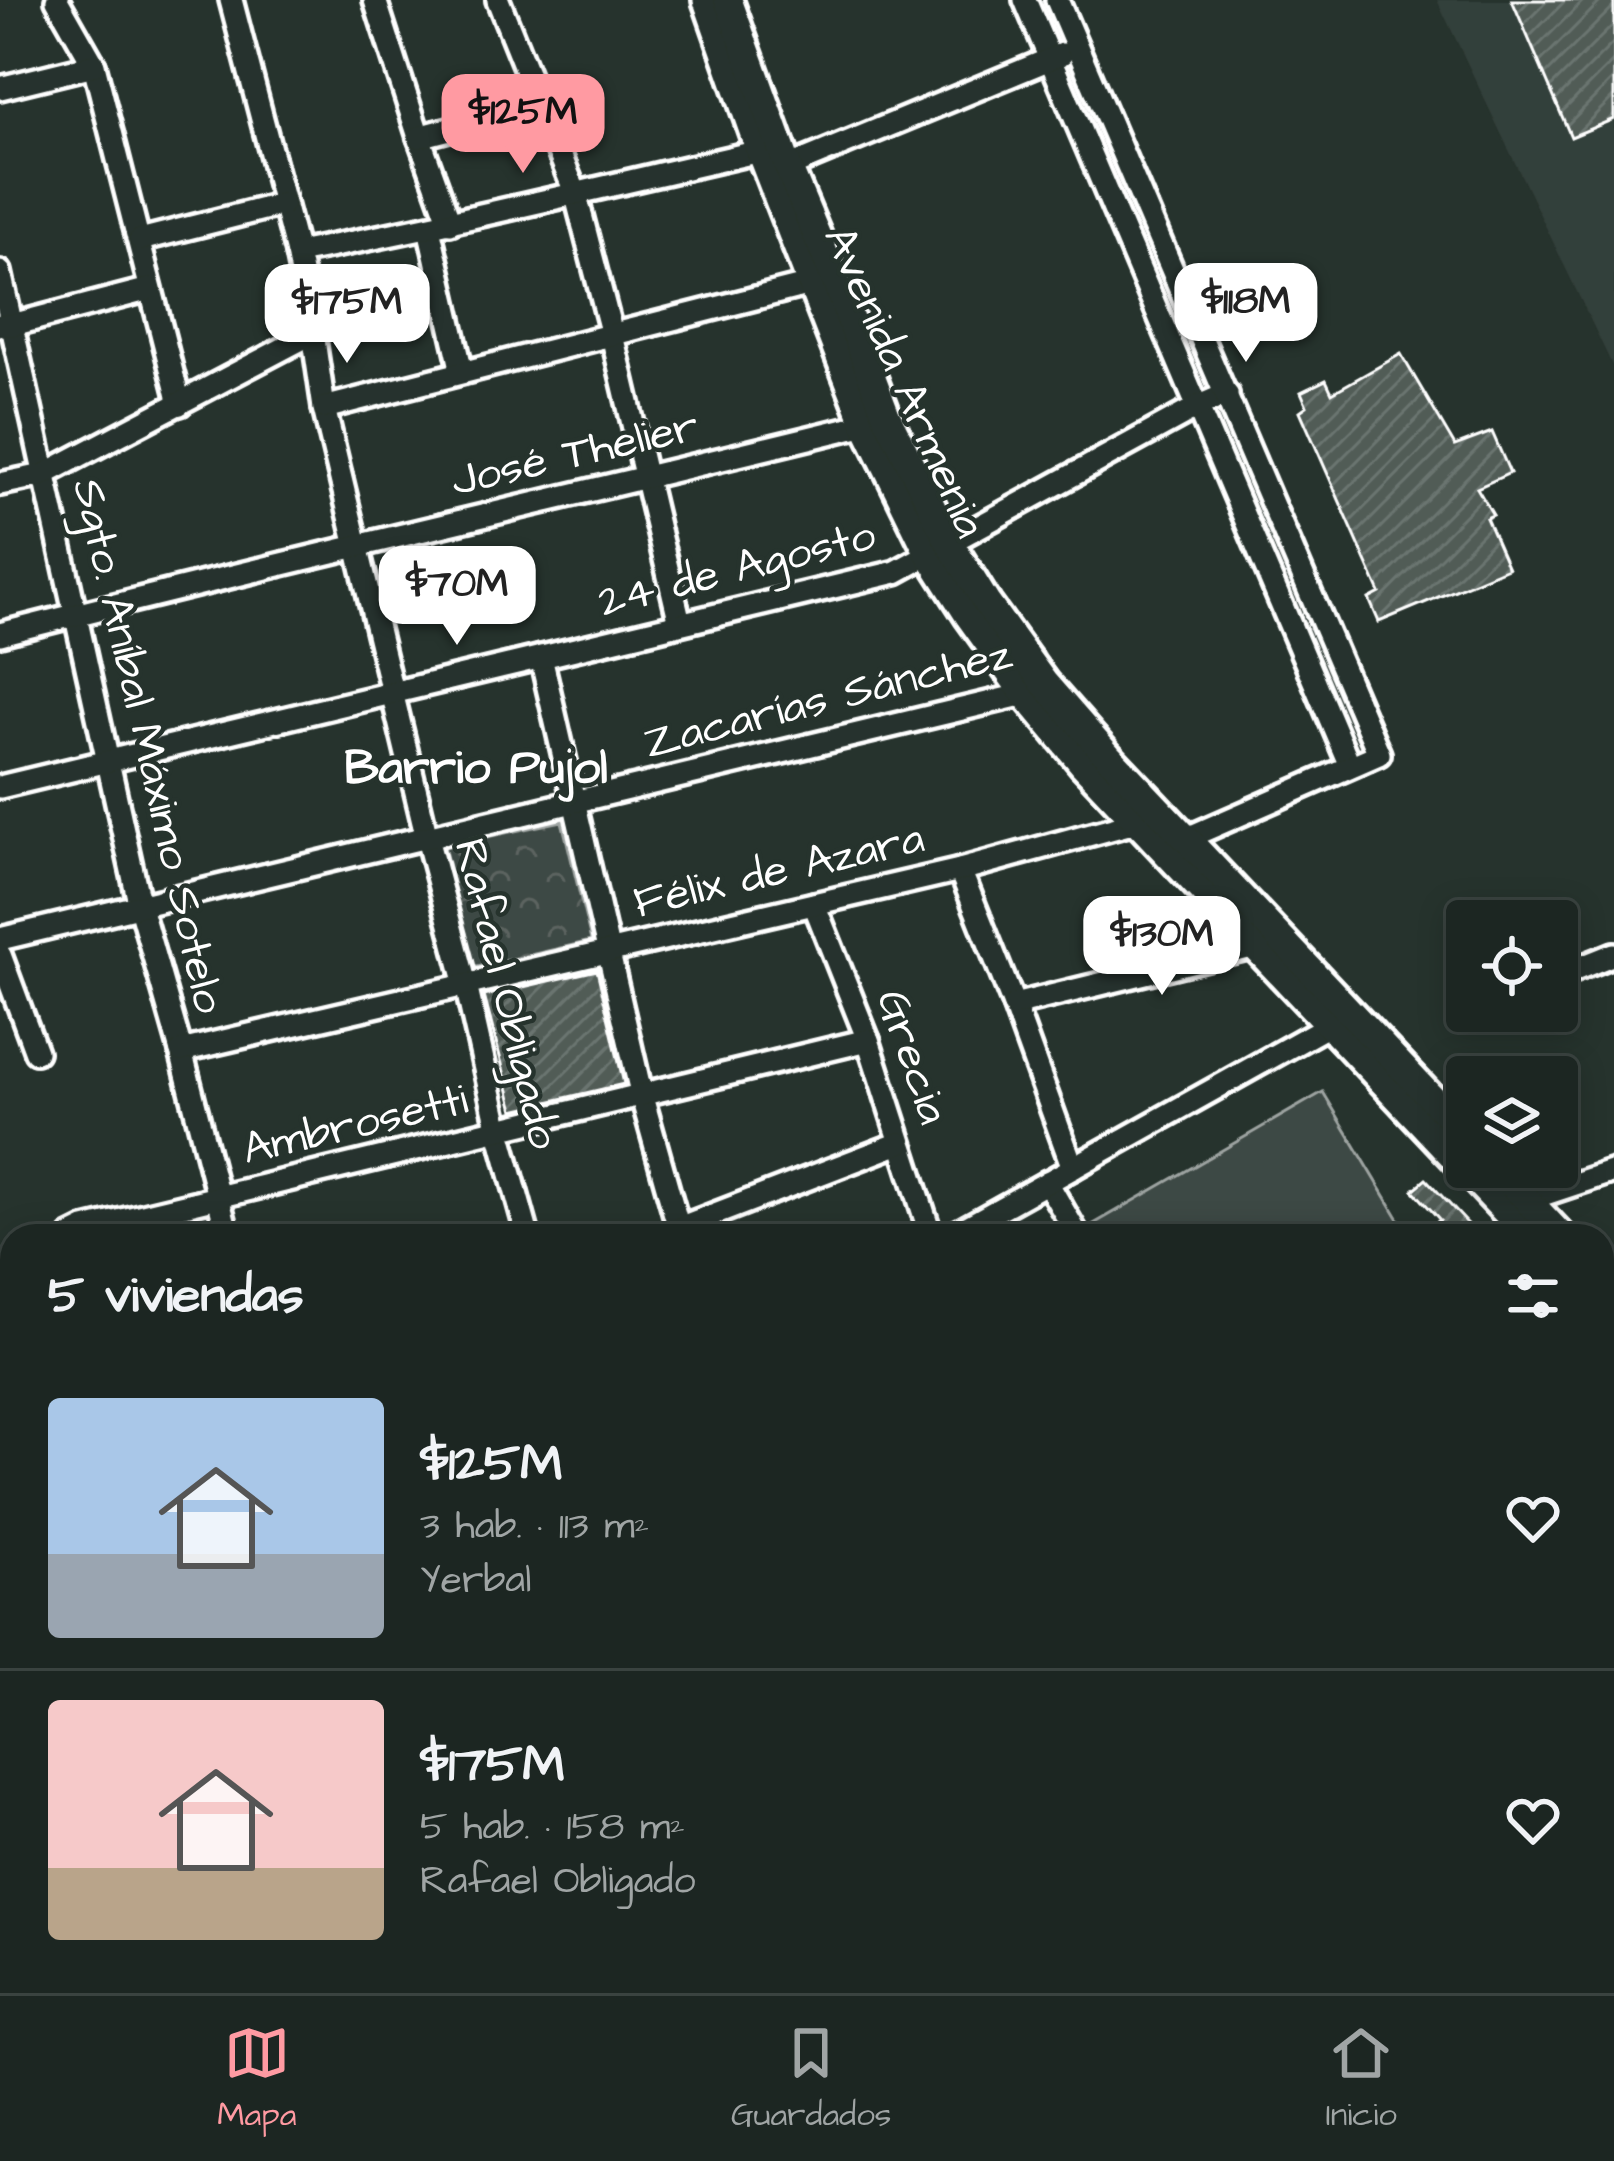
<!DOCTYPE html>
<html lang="es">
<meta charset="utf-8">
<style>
:root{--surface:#1c2622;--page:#252e2a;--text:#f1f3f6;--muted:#a0a5a5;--line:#3a4340;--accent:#ff9aa2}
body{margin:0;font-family:"Architects Daughter",sans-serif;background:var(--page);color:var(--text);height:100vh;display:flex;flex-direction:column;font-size:45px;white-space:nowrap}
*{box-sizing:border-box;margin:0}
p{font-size:39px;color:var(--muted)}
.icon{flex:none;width:66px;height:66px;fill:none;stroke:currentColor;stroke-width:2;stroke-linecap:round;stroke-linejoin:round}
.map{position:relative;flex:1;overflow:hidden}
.sheet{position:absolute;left:0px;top:1224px;width:1614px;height:771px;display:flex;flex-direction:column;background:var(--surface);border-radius:36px 36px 0 0;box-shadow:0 6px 30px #0003,0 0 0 3px var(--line)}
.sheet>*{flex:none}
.tools{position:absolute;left:1446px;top:900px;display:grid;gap:24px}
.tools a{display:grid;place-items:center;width:132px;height:132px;border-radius:12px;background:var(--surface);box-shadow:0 6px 30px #0003,0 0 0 3px var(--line);font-size:60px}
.price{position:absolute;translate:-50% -102px;padding:0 27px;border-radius:24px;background:#fff;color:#222;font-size:39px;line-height:78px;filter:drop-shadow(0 3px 6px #0008)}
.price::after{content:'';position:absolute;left:50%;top:72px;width:36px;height:27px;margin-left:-18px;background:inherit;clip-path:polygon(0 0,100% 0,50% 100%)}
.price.current{background:var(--accent);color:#111}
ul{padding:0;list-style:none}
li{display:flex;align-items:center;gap:36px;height:300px;padding:0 48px}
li+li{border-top:3px solid var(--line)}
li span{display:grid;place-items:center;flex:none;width:336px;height:240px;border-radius:12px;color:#555}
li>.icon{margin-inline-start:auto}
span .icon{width:144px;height:144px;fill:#fffc;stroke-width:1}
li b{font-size:51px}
h2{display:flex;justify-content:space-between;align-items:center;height:144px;padding:0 48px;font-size:51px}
.tabs{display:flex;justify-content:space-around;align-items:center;height:168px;border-top:3px solid var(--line);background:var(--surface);font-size:33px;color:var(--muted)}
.tabs a{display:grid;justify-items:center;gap:6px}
.tabs .current{color:var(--accent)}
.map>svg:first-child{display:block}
.built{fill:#333f3a}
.grass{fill:#3e4944;stroke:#9ea4a2;stroke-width:3}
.park{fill:url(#park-crowns);stroke:#9ea4a2;stroke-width:3}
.building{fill:url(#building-hatch);stroke:#fff;stroke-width:3}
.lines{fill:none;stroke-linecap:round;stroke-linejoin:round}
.minor-casing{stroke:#fff;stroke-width:30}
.major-casing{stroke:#fff;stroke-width:36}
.minor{stroke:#26332d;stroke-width:21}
.major{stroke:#26332d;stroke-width:27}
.labels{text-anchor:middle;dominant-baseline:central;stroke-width:9;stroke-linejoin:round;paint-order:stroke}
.street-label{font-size:45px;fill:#fff;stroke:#26332d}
.neighbourhood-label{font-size:48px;font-weight:bold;fill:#fff;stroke:#26332d}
</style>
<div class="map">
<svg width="1614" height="1993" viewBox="0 0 1614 1993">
<defs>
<pattern id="park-crowns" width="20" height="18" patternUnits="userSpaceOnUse" patternTransform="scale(3)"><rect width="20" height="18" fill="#3e4944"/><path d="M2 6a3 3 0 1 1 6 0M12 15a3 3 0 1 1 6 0" fill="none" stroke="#5b6460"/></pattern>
<pattern id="building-hatch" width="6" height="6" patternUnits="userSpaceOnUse" patternTransform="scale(3)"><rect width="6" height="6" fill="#515c57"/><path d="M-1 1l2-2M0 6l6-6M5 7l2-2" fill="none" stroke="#6b7470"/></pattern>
</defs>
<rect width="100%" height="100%" fill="#26332d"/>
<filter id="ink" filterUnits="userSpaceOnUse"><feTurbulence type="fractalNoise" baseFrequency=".00833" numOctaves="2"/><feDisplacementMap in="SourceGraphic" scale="24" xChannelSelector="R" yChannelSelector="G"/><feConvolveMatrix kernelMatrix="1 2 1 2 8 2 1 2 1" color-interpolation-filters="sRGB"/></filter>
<g filter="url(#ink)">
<g class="built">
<path d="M1437,0H1614V369Z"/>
<path d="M644,1983H1007L1013,1993H626Z"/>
</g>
<path class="grass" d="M1323,1092L1409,1236H1099L1092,1225Z"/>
<path class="park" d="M562,821L591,941L473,968L444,846Z"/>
<g class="building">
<path d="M1512,0H1614V119L1571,137Z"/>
<path d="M1401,354L1455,446L1492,432L1510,473L1477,488L1493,515L1486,518L1508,568L1379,622L1369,599L1380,593L1300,411L1307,406L1301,392L1326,380L1332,393Z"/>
<path d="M597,970L624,1084L514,1110L484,996Z"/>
<path d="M1426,1179L1479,1236H1442L1434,1224L1440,1220L1413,1190Z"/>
</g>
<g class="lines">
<defs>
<g id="minor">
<path d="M57,0L94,65L180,404"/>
<path d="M231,0L297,253L313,333L324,408L427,838L466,985L499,1131L528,1236"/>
<path d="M375,0L419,137L450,223"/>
<path d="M498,0L575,192L612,335L680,623"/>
<path d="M1025,0L1350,766"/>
<path d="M0,88L94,65"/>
<path d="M419,137L539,105"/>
<path d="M429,228L462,372"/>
<path d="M140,240L283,204"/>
<path d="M297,253C452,224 606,186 760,151L788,167L1062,54"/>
<path d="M0,272L140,907L181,1051L228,1236"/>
<path d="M0,325H12L150,289"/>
<path d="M324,408L822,281"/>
<path d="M0,484L43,475L313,333"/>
<path d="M0,634C288,560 577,495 866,424L879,418"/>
<path d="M541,657L642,1097L681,1236"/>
<path d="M0,787L896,572L1199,406L1227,394"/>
<path d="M960,870L1014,1005L1073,1168"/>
<path d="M814,904L868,1040L931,1236"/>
<path d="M0,939L1025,694L1033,690"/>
<path d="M0,955L36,1052"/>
<path d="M1562,975L1614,954"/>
<path d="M1014,1005L1256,946L1262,940"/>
<path d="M181,1051L960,870L1139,821L1187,838L1379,754L1057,0"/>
<path d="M1047,1182L1078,1236"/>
<path d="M1520,1207L1527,1200L1614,1171"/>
<path d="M71,1236L85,1229L868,1040"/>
<path d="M658,1236L900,1143"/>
<path d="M951,1236L1329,1025L1337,1017"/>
<path d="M0,1271L12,1265"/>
<path d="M0,1409L12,1417"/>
<path d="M0,1791L12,1783"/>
<path d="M1602,1840L1614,1832"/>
<path d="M1602,1961L1614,1982"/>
<path d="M0,1980L12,1973"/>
<path d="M227,1983L233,1993"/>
<path d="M1208,1983L1213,1993"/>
<path d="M302,1993L319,1983"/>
<path d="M569,1993L586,1983"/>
<path d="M1342,1993L1359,1983"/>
</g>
<g id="major">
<path d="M707,0L760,151L866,424L930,555L969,616L1025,694L1084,765L1529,1236"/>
<path d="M728,0L788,167L834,277L886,415L950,544L987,604L1044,683L1108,756L1467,1136"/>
<path d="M1496,1167L1561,1236"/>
<path d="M1602,1279L1614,1292"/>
<path d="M1602,1313L1614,1326"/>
</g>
</defs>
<use href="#minor" class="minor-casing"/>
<use href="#major" class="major-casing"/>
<use href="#minor" class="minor"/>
<use href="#major" class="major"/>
</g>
</g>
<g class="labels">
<g class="street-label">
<text transform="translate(904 382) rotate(66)">Avenida Armenia</text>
<text transform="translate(575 454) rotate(-13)">José Thelier</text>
<text transform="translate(737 569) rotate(-14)">24 de Agosto</text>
<text transform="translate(828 699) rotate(-14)">Zacarías Sánchez</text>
<text transform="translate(148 746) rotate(77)">Sgto. Aníbal Máximo Sotelo</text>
<text transform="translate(779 871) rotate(-13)">Félix de Azara</text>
<text transform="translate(506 994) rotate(76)">Rafael Obligado</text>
<text transform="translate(912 1057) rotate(71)">Grecia</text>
<text transform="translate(355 1125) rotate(-13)">Ambrosetti</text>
</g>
<g class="neighbourhood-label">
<text x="476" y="769">Barrio Pujol</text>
</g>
</g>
</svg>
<div class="tools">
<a><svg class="icon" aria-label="locate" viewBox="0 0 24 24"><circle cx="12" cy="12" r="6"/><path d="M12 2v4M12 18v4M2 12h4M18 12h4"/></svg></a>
<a><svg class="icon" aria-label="layers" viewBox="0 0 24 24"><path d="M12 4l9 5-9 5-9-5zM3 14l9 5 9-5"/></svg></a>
</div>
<b class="price current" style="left:523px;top:176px">$125M</b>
<b class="price" style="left:1246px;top:365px">$118M</b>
<b class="price" style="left:347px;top:366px">$175M</b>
<b class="price" style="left:457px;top:648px">$70M</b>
<b class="price" style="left:1162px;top:998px">$130M</b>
<section class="sheet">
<h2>5 viviendas<svg class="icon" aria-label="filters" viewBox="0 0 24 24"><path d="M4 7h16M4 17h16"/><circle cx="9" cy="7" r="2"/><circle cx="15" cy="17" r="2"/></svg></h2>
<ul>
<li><span style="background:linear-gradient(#a9c7e8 65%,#9aa5b1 0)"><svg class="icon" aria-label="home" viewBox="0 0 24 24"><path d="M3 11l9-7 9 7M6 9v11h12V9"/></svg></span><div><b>$125M</b><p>3 hab. · 113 m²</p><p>Yerbal</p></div><svg class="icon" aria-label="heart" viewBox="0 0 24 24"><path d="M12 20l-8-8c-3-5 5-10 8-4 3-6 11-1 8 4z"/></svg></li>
<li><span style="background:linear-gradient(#f6c9c9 70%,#b9a48a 0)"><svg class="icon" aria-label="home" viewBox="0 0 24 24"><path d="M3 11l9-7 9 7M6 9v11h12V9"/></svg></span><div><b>$175M</b><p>5 hab. · 158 m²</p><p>Rafael Obligado</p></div><svg class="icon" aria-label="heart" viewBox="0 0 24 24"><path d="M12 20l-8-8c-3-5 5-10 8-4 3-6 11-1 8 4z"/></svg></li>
</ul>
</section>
</div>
<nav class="tabs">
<a class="current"><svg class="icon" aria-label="map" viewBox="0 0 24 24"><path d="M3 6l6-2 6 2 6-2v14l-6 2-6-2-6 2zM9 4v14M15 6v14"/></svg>Mapa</a>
<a><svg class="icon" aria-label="saved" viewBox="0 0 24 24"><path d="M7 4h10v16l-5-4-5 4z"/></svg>Guardados</a>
<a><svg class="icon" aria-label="home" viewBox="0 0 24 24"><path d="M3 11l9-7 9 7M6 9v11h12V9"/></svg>Inicio</a>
</nav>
